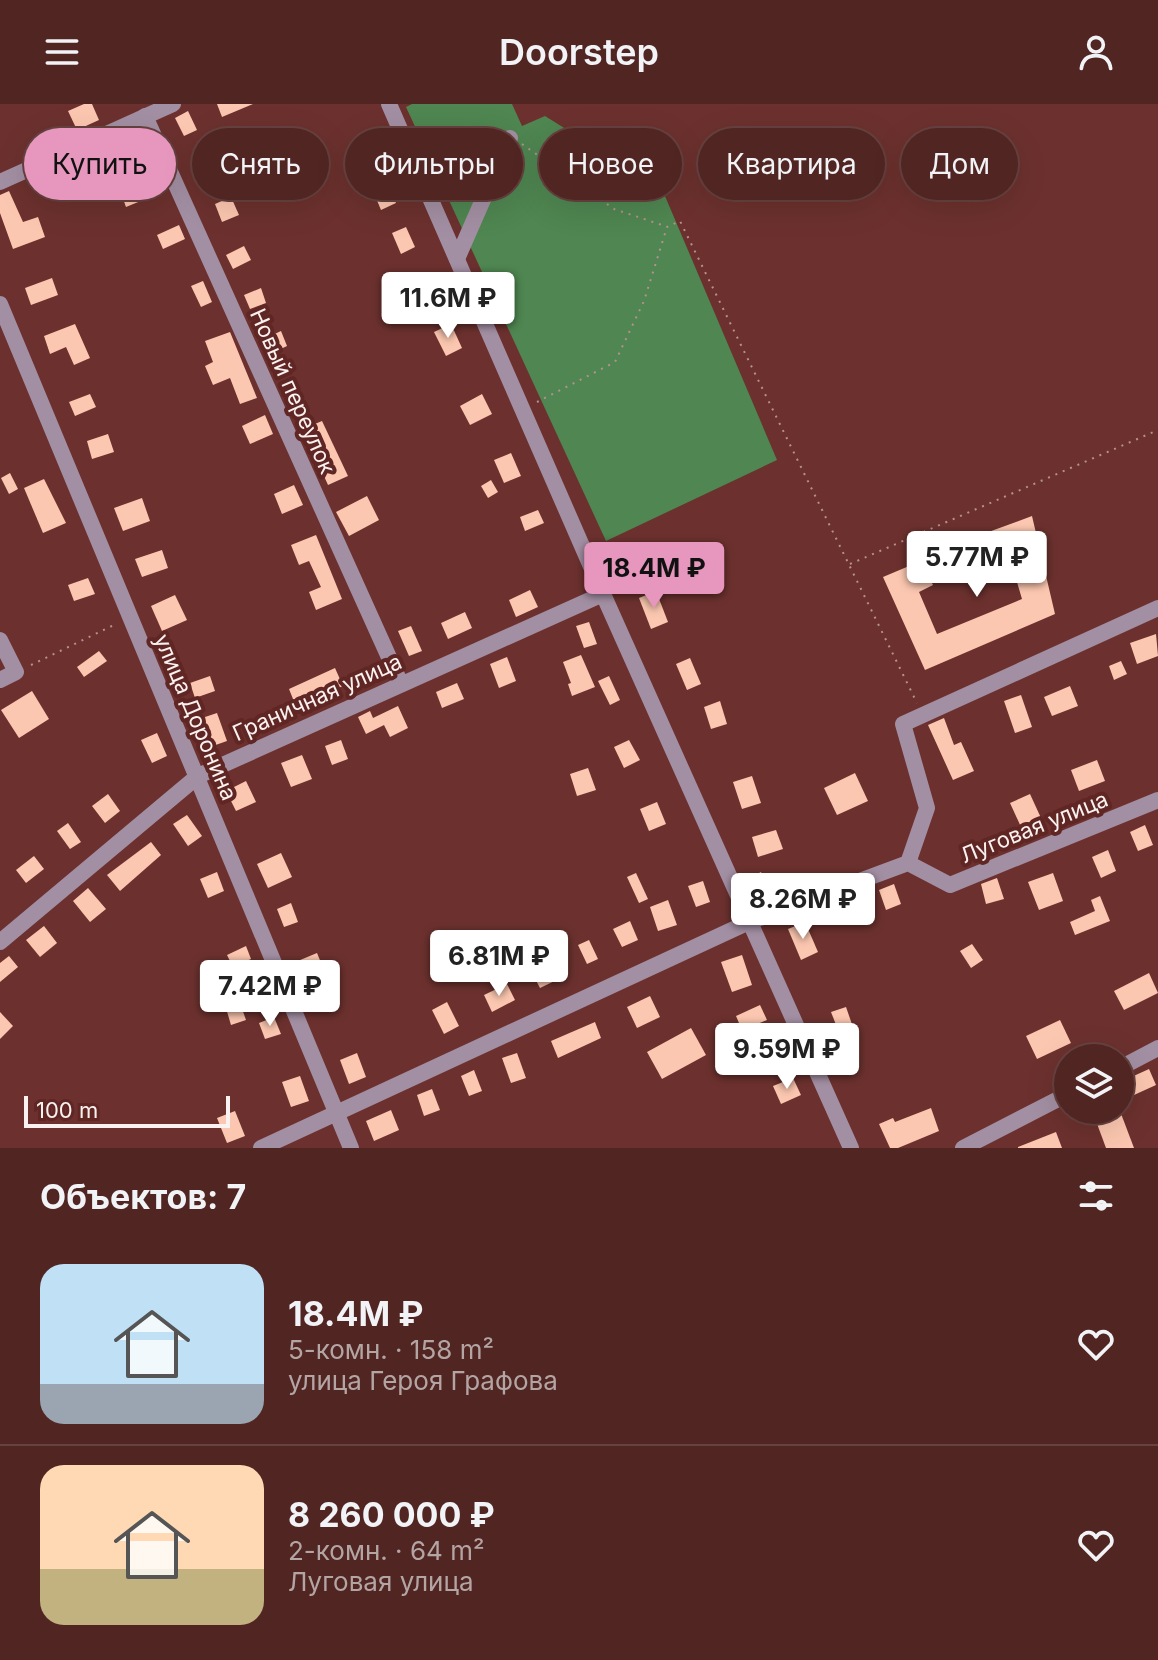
<!DOCTYPE html>
<html lang="ru">
<meta charset="utf-8">
<style>
:root{--surface:#512522;--page:#572d2a;--text:#f1f3f6;--muted:#b4a5a5;--line:#674240;--accent:#e797bd}
body{margin:0;font-family:Inter,sans-serif;background:var(--page);color:var(--text);height:100vh;display:flex;flex-direction:column;font-size:30px;white-space:nowrap}
*{box-sizing:border-box;margin:0}
p{font-size:26px;color:var(--muted)}
.icon{flex:none;width:44px;height:44px;fill:none;stroke:currentColor;stroke-width:2;stroke-linecap:round;stroke-linejoin:round}
.map{position:relative;height:1044px;overflow:hidden}
.panel{display:flex;flex-direction:column;background:var(--surface);flex:1}
.panel>*{flex:none}
.top-card{position:absolute;left:24px;top:24px;width:1110px;height:72px;display:flex;gap:16px}
.fabs{position:absolute;left:1054px;top:940px;display:grid;gap:16px}
.fabs a{display:grid;place-items:center;width:80px;height:80px;border-radius:50%;background:var(--surface);box-shadow:0 8px 32px #0002,0 0 0 2px var(--line);font-size:40px}
.scale{position:absolute;left:24px;bottom:20px;width:206px;box-sizing:border-box;padding-left:8px;border:4px solid #faf2f1;border-top:0;font-size:22px;line-height:28px;white-space:nowrap;color:#faf2f1;-webkit-text-stroke:6px #602624;paint-order:stroke}
.price{position:absolute;translate:-50% -68px;padding:0 18px;border-radius:8px;background:#fff;color:#222;font-size:26px;line-height:52px;filter:drop-shadow(0 2px 4px #0008)}
.price::after{content:'';position:absolute;left:50%;top:48px;width:24px;height:18px;margin-left:-12px;background:inherit;clip-path:polygon(0 0,100% 0,50% 100%)}
.price.on{background:var(--accent);color:#111}
ul{padding:0;list-style:none}
li{display:flex;align-items:center;gap:24px;height:200px;padding:0 40px}
li+li{border-top:2px solid var(--line)}
li span{display:grid;place-items:center;flex:none;width:224px;height:160px;border-radius:24px;color:#555}
li>.icon{margin-inline-start:auto}
span .icon{width:96px;height:96px;fill:#fffc;stroke-width:1}
li b{font-size:34px}
h2{display:flex;justify-content:space-between;align-items:center;height:96px;padding:0 40px;font-size:34px}
.pill{padding:0 28px;border-radius:36px;background:var(--surface);box-shadow:0 8px 32px #0002,0 0 0 2px var(--line);font-size:28px;line-height:72px}
.pill.on{background:var(--accent);color:#111}
header{display:flex;justify-content:space-between;align-items:center;height:104px;padding:0 40px;background:var(--surface);font-size:36px;font-weight:600}
.map>svg:first-child{display:block}
.forest{fill:#4f8651}
.building{fill:#fcc7b0}
.lines{fill:none;stroke-linecap:round;stroke-linejoin:round}
.path{stroke:#b39290;stroke-width:2;stroke-dasharray:2 6;stroke-linecap:butt}
.minor{stroke:#a38fa3;stroke-width:16}
.labels{text-anchor:middle;dominant-baseline:central;stroke-width:8;stroke-linejoin:round;paint-order:stroke}
.street-label{font-size:22px;fill:#faf2f1;stroke:#602624}
</style>
<header><svg class="icon" aria-label="menu" viewBox="0 0 24 24"><path d="M4 6h16M4 12h16M4 18h16"/></svg>Doorstep<svg class="icon" aria-label="person" viewBox="0 0 24 24"><circle cx="12" cy="8" r="4"/><path d="M4 21q1-7 8-7t8 7"/></svg></header>
<div class="map">
<svg width="1158" height="1044" viewBox="0 0 1158 1044">
<rect width="100%" height="100%" fill="#6c312e"/>
<path class="forest" d="M412,0H512L522,22L545,12L662,85L777,356L606,437L406,3Z"/>
<g class="building">
<path d="M84,0H92L99,16L77,26L68,7Z"/>
<path d="M217,0H253L222,13Z"/>
<path d="M188,7L197,26L184,32L175,14Z"/>
<path d="M140,28L145,40L117,51L112,40Z"/>
<path d="M368,43L378,64L360,72L350,51Z"/>
<path d="M89,53L97,70L82,77L74,60Z"/>
<path d="M144,83L148,94L126,103L122,92Z"/>
<path d="M9,87L23,118L38,113L45,133L13,145L0,109V91Z"/>
<path d="M390,87L396,99L381,106L376,94Z"/>
<path d="M231,93L239,111L222,118L215,100Z"/>
<path d="M179,121L185,135L163,145L157,131Z"/>
<path d="M406,123L415,143L401,150L392,129Z"/>
<path d="M244,142L251,156L233,165L226,151Z"/>
<path d="M52,174L58,191L31,201L25,184Z"/>
<path d="M425,174L435,192L415,204L405,186Z"/>
<path d="M203,177L212,198L201,203L191,182Z"/>
<path d="M261,184L266,199L250,205L244,191Z"/>
<path d="M75,220L90,254L74,261L66,243L50,250L44,232Z"/>
<path d="M451,220L462,244L446,252L434,228Z"/>
<path d="M281,227L287,242L270,250L264,235Z"/>
<path d="M230,228L257,294L240,300L230,274L213,281L205,262L213,258L205,237Z"/>
<path d="M90,290L96,303L75,312L69,298Z"/>
<path d="M482,290L492,310L470,321L460,302Z"/>
<path d="M265,311L273,330L250,340L242,322Z"/>
<path d="M322,317L348,372L328,381L303,325Z"/>
<path d="M108,330L114,348L92,355L87,337Z"/>
<path d="M511,349L521,372L504,379L494,356Z"/>
<path d="M10,369L18,385L9,390L1,374Z"/>
<path d="M44,375L66,419L43,429L24,384Z"/>
<path d="M491,376L498,388L488,394L481,382Z"/>
<path d="M294,381L303,401L282,410L274,390Z"/>
<path d="M367,392L379,416L349,432L336,408Z"/>
<path d="M142,394L150,417L123,427L114,404Z"/>
<path d="M538,406L544,419L525,427L520,413Z"/>
<path d="M1032,412L1055,510L925,566L883,473L921,457L933,481L919,488L937,530L1022,495L1008,448L992,454L983,430Z"/>
<path d="M316,431L342,495L316,506L309,488L321,483L309,457L299,461L291,441Z"/>
<path d="M641,439L650,458L626,470L617,451Z"/>
<path d="M162,446L168,464L142,473L135,455Z"/>
<path d="M88,474L95,490L74,497L68,481Z"/>
<path d="M530,486L538,503L516,513L509,496Z"/>
<path d="M656,487L668,518L651,525L639,494Z"/>
<path d="M175,491L187,516L162,527L151,502Z"/>
<path d="M465,508L472,524L448,535L441,519Z"/>
<path d="M589,518L597,540L584,544L576,522Z"/>
<path d="M411,522L422,547L409,552L398,527Z"/>
<path d="M1156,530L1158,552L1137,560L1130,539Z"/>
<path d="M99,547L107,557L84,573L77,563Z"/>
<path d="M581,551L595,583L572,592L568,580L571,579L563,558Z"/>
<path d="M507,553L516,577L499,584L490,560Z"/>
<path d="M690,554L701,580L687,586L676,560Z"/>
<path d="M1121,557L1127,570L1114,576L1109,562Z"/>
<path d="M335,564L343,582L312,595L313,598L297,605L289,585Z"/>
<path d="M210,572L215,587L195,594L190,579Z"/>
<path d="M609,572L620,596L610,601L598,577Z"/>
<path d="M457,579L464,595L442,604L436,588Z"/>
<path d="M1070,582L1078,602L1052,612L1044,593Z"/>
<path d="M32,587L49,615L19,634L1,606Z"/>
<path d="M1021,591L1032,623L1015,629L1004,597Z"/>
<path d="M720,597L727,620L711,625L704,603Z"/>
<path d="M398,602L408,624L390,633L384,621L366,630L358,613L370,607L373,614Z"/>
<path d="M217,609L227,637L207,644L196,616Z"/>
<path d="M944,614L954,641L961,638L974,667L953,676L928,621Z"/>
<path d="M157,629L167,652L152,659L141,636Z"/>
<path d="M341,636L348,655L332,661L325,642Z"/>
<path d="M629,636L640,656L624,664L614,643Z"/>
<path d="M302,651L312,675L291,683L281,659Z"/>
<path d="M1097,656L1105,677L1079,687L1071,666Z"/>
<path d="M588,664L596,686L577,692L570,670Z"/>
<path d="M855,669L868,697L837,711L824,684Z"/>
<path d="M752,672L761,699L742,705L733,678Z"/>
<path d="M246,677L256,698L236,707L226,687Z"/>
<path d="M108,690L120,707L105,719L92,702Z"/>
<path d="M1030,690L1041,714L1021,723L1010,699Z"/>
<path d="M657,698L666,720L649,727L640,705Z"/>
<path d="M187,711L202,732L188,742L173,720Z"/>
<path d="M68,719L81,738L70,745L57,727Z"/>
<path d="M1145,721L1153,741L1138,747L1130,728Z"/>
<path d="M776,726L783,745L758,753L752,733Z"/>
<path d="M151,738L161,751L120,787L107,771Z"/>
<path d="M1108,746L1116,767L1101,774L1092,753Z"/>
<path d="M281,749L292,773L268,784L257,760Z"/>
<path d="M34,752L44,765L26,779L16,766Z"/>
<path d="M217,768L224,787L208,794L200,775Z"/>
<path d="M761,768L767,780L753,786L748,775Z"/>
<path d="M636,769L648,795L639,799L627,773Z"/>
<path d="M1053,769L1063,797L1039,806L1028,778Z"/>
<path d="M997,774L1004,795L986,800L981,780Z"/>
<path d="M703,777L710,798L696,803L688,782Z"/>
<path d="M894,780L901,800L886,806L879,786Z"/>
<path d="M88,784L106,805L90,818L73,797Z"/>
<path d="M1100,792L1110,817L1075,831L1070,818L1095,807L1091,796Z"/>
<path d="M668,796L677,821L658,827L650,803Z"/>
<path d="M291,799L298,818L284,823L277,805Z"/>
<path d="M630,817L638,836L622,843L613,825Z"/>
<path d="M805,818L818,848L801,856L788,825Z"/>
<path d="M44,822L57,839L40,853L26,836Z"/>
<path d="M589,836L598,855L587,860L578,841Z"/>
<path d="M972,840L983,856L971,864L960,847Z"/>
<path d="M246,842L251,855L233,863L227,851Z"/>
<path d="M317,849L324,866L301,877L293,859Z"/>
<path d="M742,851L752,881L732,888L721,858Z"/>
<path d="M9,852L18,863L0,878V859Z"/>
<path d="M558,853L567,871L540,884L531,867Z"/>
<path d="M1149,869L1158,889L1124,906L1114,887Z"/>
<path d="M507,880L515,896L492,908L484,891Z"/>
<path d="M650,892L660,913L637,924L627,903Z"/>
<path d="M447,898L459,922L444,930L432,906Z"/>
<path d="M240,899L246,916L231,921L226,904Z"/>
<path d="M760,901L767,916L742,926L736,912Z"/>
<path d="M846,903L854,926L840,931L831,908Z"/>
<path d="M0,908L13,922L0,935Z"/>
<path d="M274,913L281,930L265,935L259,919Z"/>
<path d="M1060,916L1071,939L1037,955L1026,932Z"/>
<path d="M595,918L601,934L558,954L551,937Z"/>
<path d="M691,924L706,951L662,975L647,948Z"/>
<path d="M852,936L859,954L845,960L838,942Z"/>
<path d="M778,938L785,956L763,964L756,946Z"/>
<path d="M357,949L366,973L349,980L340,956Z"/>
<path d="M517,949L526,974L511,979L502,954Z"/>
<path d="M1149,965L1156,981L1134,991L1127,975Z"/>
<path d="M474,966L482,987L469,992L461,972Z"/>
<path d="M300,972L309,997L291,1003L282,978Z"/>
<path d="M793,974L801,991L781,1000L773,982Z"/>
<path d="M432,985L440,1006L424,1012L417,991Z"/>
<path d="M931,1004L939,1027L898,1044H890L879,1020L893,1014L895,1018Z"/>
<path d="M391,1006L399,1026L374,1037L366,1017Z"/>
<path d="M235,1007L245,1032L227,1039L217,1014Z"/>
<path d="M1120,1007L1134,1044H1106L1096,1017Z"/>
<path d="M1056,1028L1062,1044H1018V1043Z"/>
</g>
<g class="lines">
<g class="path">
<path d="M522,40L614,105L665,122"/>
<path d="M426,43L485,22L495,27"/>
<path d="M537,298L615,258L644,197L667,123L680,117L917,599"/>
<path d="M850,460L1158,326"/>
<path d="M31,561L116,520"/>
</g>
<g class="minor">
<path d="M389,0L603,490L851,1044"/>
<path d="M145,12L401,580"/>
<path d="M0,78L173,0"/>
<path d="M457,155L510,34"/>
<path d="M0,200L351,1044"/>
<path d="M0,536L16,568L0,576"/>
<path d="M908,759L927,704L903,620L1158,504"/>
<path d="M0,838L198,672L603,490"/>
<path d="M1120,964L1158,944"/>
<path d="M261,1044L749,818L908,759L950,781L1158,696"/>
<path d="M963,1044L1068,990"/>
</g>
</g>
<g class="labels">
<g class="street-label">
<text transform="translate(293 287) rotate(66)">Новый переулок</text>
<text transform="translate(317 593) rotate(-24)">Граничная улица</text>
<text transform="translate(196 613) rotate(67)">улица Доронина</text>
<text transform="translate(1034 723) rotate(-22)">Луговая улица</text>
</g>
</g>
</svg>
<div class="fabs">
<a><svg class="icon" aria-label="layers" viewBox="0 0 24 24"><path d="M12 4l9 5-9 5-9-5zM3 14l9 5 9-5"/></svg></a>
</div>
<div class="scale">100 m</div>
<b class="price" style="left:448px;top:236px">11.6M ₽</b>
<b class="price" style="left:977px;top:495px">5.77M ₽</b>
<b class="price on" style="left:654px;top:506px">18.4M ₽</b>
<b class="price" style="left:803px;top:837px">8.26M ₽</b>
<b class="price" style="left:499px;top:894px">6.81M ₽</b>
<b class="price" style="left:270px;top:924px">7.42M ₽</b>
<b class="price" style="left:787px;top:987px">9.59M ₽</b>
<div class="top-card">
<a class="pill on">Купить</a>
<a class="pill">Снять</a>
<a class="pill">Фильтры</a>
<a class="pill">Новое</a>
<a class="pill">Квартира</a>
<a class="pill">Дом</a>
</div>
</div>
<section class="panel">
<h2>Объектов: 7<svg class="icon" aria-label="filters" viewBox="0 0 24 24"><path d="M4 7h16M4 17h16"/><circle cx="9" cy="7" r="2"/><circle cx="15" cy="17" r="2"/></svg></h2>
<ul>
<li><span style="background:linear-gradient(#bfe0f5 75%,#9aa5b1 0)"><svg class="icon" aria-label="home" viewBox="0 0 24 24"><path d="M3 11l9-7 9 7M6 9v11h12V9"/></svg></span><div><b>18.4M ₽</b><p>5-комн. · 158 m²</p><p>улица Героя Графова</p></div><svg class="icon" aria-label="heart" viewBox="0 0 24 24"><path d="M12 20l-8-8c-3-5 5-10 8-4 3-6 11-1 8 4z"/></svg></li>
<li><span style="background:linear-gradient(#ffd9b3 65%,#c2b280 0)"><svg class="icon" aria-label="home" viewBox="0 0 24 24"><path d="M3 11l9-7 9 7M6 9v11h12V9"/></svg></span><div><b>8 260 000 ₽</b><p>2-комн. · 64 m²</p><p>Луговая улица</p></div><svg class="icon" aria-label="heart" viewBox="0 0 24 24"><path d="M12 20l-8-8c-3-5 5-10 8-4 3-6 11-1 8 4z"/></svg></li>
</ul>
</section>
